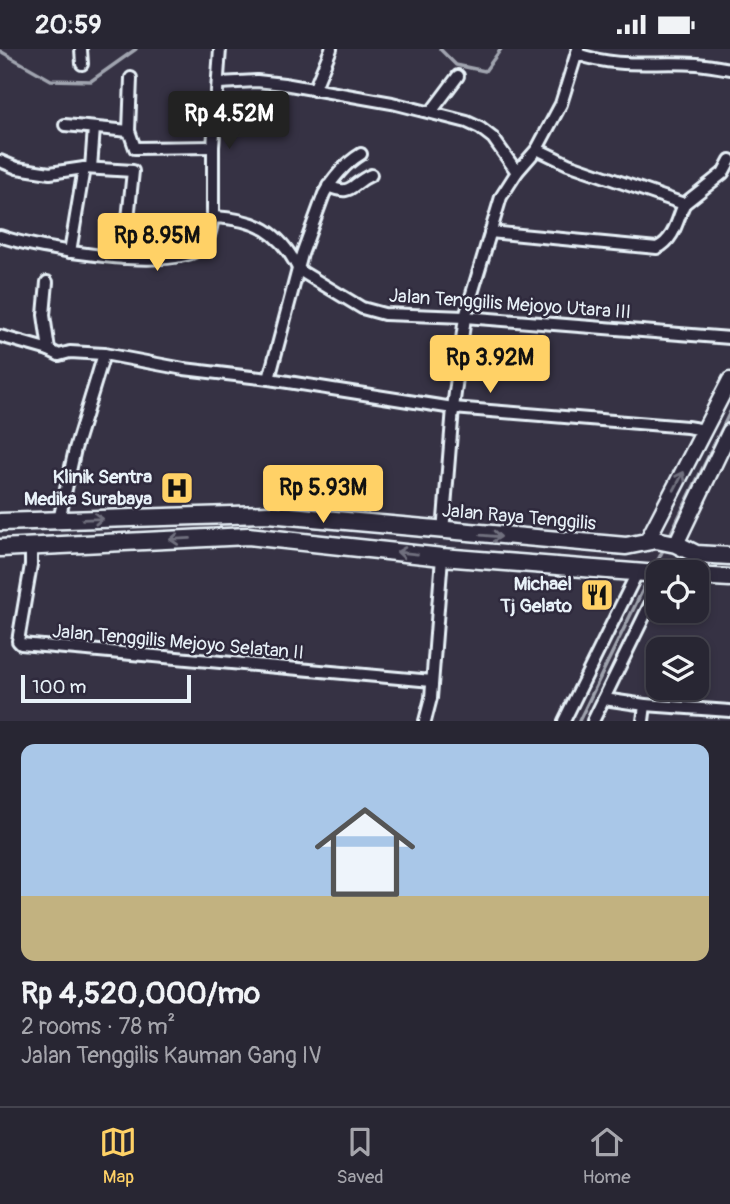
<!DOCTYPE html>
<meta charset="utf-8">
<style>
:root{--surface:#282633;--page:#34323f;--text:#f1f3f6;--muted:#a5a5ac;--line:#44434e;--accent:#ffd166}
body{margin:0;font-family:Pangolin,sans-serif;background:var(--page);color:var(--text);height:100vh;display:flex;flex-direction:column;font-size:26px;white-space:nowrap}
*{box-sizing:border-box;margin:0}
p{font-size:23px;color:var(--muted)}
.icon{flex:none;width:38px;height:38px;fill:none;stroke:currentColor;stroke-width:2;stroke-linecap:round;stroke-linejoin:round}
.map{position:relative;height:672px;overflow:hidden}
.panel{display:flex;flex-direction:column;background:var(--surface);flex:1}
.panel>*{flex:none}
.controls{position:absolute;left:646px;top:511px;display:grid;gap:14px}
.controls a{display:grid;place-items:center;width:63px;height:63px;border-radius:14px;background:var(--surface);box-shadow:0 4px 10px #0003,0 0 0 2px var(--line);font-size:35px}
.scale{position:absolute;left:21px;bottom:18px;width:170px;box-sizing:border-box;padding-left:7px;border:4px solid #e8f1f8;border-top:0;font-size:19px;line-height:24px;white-space:nowrap;color:#e8f1f8;-webkit-text-stroke:5px #2f2a3d;paint-order:stroke}
.price{position:absolute;translate:-50% -60px;padding:0 16px;border-radius:7px;background:var(--accent);color:#111;font-size:23px;line-height:46px;filter:drop-shadow(0 2px 4px #0008)}
.price::after{content:'';position:absolute;left:50%;top:42px;width:21px;height:16px;margin-left:-10px;background:inherit;clip-path:polygon(0 0,100% 0,50% 100%)}
.price.on{background:#222;color:#fff}
ul{padding:0;list-style:none}
li{display:grid;align-content:center;gap:14px;height:371px;padding:0 21px}
li+li{border-top:2px solid var(--line)}
li span{display:grid;place-items:center;height:217px;border-radius:14px;color:#555}
li>.icon{margin-inline-start:auto}
span .icon{width:126px;height:126px;fill:#fffc;stroke-width:1}
li b{font-size:30px}
.status{display:flex;justify-content:space-between;align-items:center;height:49px;padding:0 35px;background:var(--surface);direction:ltr}
.status svg{height:19px;fill:currentColor}
.menu{display:flex;justify-content:space-around;align-items:center;height:98px;border-top:2px solid var(--line);background:var(--surface);font-size:19px;color:var(--muted)}
.menu a{display:grid;justify-items:center;gap:4px}
.menu .on{color:var(--accent)}
.map>svg:first-child{display:block}
.lines{fill:none;stroke-linecap:round;stroke-linejoin:round}
.stream{stroke:#a0a4af;stroke-width:3.5}
.minor-casing{stroke:#e8f1f8;stroke-width:16}
.tertiary-casing{stroke:#e8f1f8;stroke-width:19}
.secondary-casing{stroke:#e8f1f8;stroke-width:21}
.minor{stroke:#2f2a3d;stroke-width:10}
.tertiary{stroke:#2f2a3d;stroke-width:14}
.secondary{stroke:#2f2a3d;stroke-width:16}
.oneway{stroke:#70707e}
.labels{text-anchor:middle;dominant-baseline:central;stroke-width:5;stroke-linejoin:round;paint-order:stroke}
.street-label{font-size:19px;fill:#e8f1f8;stroke:#2f2a3d}
.poi-label{font-size:19px;font-weight:bold;fill:#e8f1f8;stroke:#2f2a3d;text-anchor:end}
</style>
<div class="status"><b>20:59</b><svg viewBox="0 0 49 12"><path d="M0 12V9h3v3zM5 12V6h3v6zM10 12V3h3v9zM15 12V0h3v12zM26 1h20v11H26zM47 4h2v5h-2z"/></svg></div>
<div class="map">
<svg width="730" height="672" viewBox="0 0 730 672">
<rect width="100%" height="100%" fill="#363244"/>
<filter id="ink" filterUnits="userSpaceOnUse"><feTurbulence type="fractalNoise" baseFrequency=".0143" numOctaves="2"/><feDisplacementMap in="SourceGraphic" scale="14" xChannelSelector="R" yChannelSelector="G"/><feConvolveMatrix kernelMatrix="1 2 1 2 8 2 1 2 1" color-interpolation-filters="sRGB"/></filter>
<g filter="url(#ink)">
<g class="lines">
<g class="stream">
<path d="M440,0L456,16L485,22L501,0"/>
<path d="M0,2L51,31L91,32L136,0"/>
<path d="M668,490L730,363"/>
<path d="M653,521L665,497"/>
<path d="M579,672L649,528"/>
</g>
<defs>
<g id="minor">
<path d="M81,0L82,15"/>
<path d="M577,5C621,20 653,12 697,15C708,16 719,18 730,20"/>
<path d="M219,34L257,32L284,35L392,54L467,73L480,79L493,89L517,123"/>
<path d="M314,41L331,0"/>
<path d="M431,63L458,27"/>
<path d="M65,76L129,82L135,99L213,98"/>
<path d="M129,82L131,29"/>
<path d="M537,100L568,115L684,155"/>
<path d="M0,112L17,119L50,124L84,119L133,122L124,209"/>
<path d="M91,119L94,79"/>
<path d="M328,137C353,148 350,135 371,126"/>
<path d="M684,155L723,124L730,111"/>
<path d="M213,168V98L220,0"/>
<path d="M490,183L657,199C674,191 677,172 684,155"/>
<path d="M0,187C35,200 174,224 202,198C210,190 211,178 213,168C256,170 280,182 299,221"/>
<path d="M70,203L84,119"/>
<path d="M299,221L362,259L384,265L465,268L730,289"/>
<path d="M47,233L44,266L49,301"/>
<path d="M0,287L49,301L59,306L70,303L104,305L184,320L269,330L302,205L324,145C332,130 346,114 361,105"/>
<path d="M269,330L453,359L687,378L705,381"/>
<path d="M59,471L75,400L104,305"/>
<path d="M443,483L453,359L465,268L501,148L517,123L537,100L561,55L578,0"/>
<path d="M31,497V516L18,592L21,595L432,632"/>
<path d="M604,650L645,656L730,662"/>
<path d="M425,672L431,649L442,508"/>
<path d="M564,672L637,524"/>
<path d="M593,672L658,539"/>
<path d="M643,672L645,656"/>
</g>
<g id="tertiary">
<path d="M647,492L730,331"/>
<path d="M676,495L730,382"/>
</g>
<g id="secondary">
<path d="M0,473L268,465L626,497L656,491L676,495L696,505L730,507"/>
<path d="M0,499L248,487L442,508L658,525"/>
<path d="M696,527L730,529"/>
</g>
</defs>
<use href="#minor" class="minor-casing"/>
<use href="#tertiary" class="tertiary-casing"/>
<use href="#secondary" class="secondary-casing"/>
<use href="#minor" class="minor"/>
<use href="#tertiary" class="tertiary"/>
<use href="#secondary" class="secondary"/>
</g>
<defs><path id="oneway-shaft" d="M-6 0H5M1.5-3L5.5 0L1.5 3" fill="none" stroke-width="1.6" stroke-linecap="round" stroke-linejoin="round" transform="scale(1.75)"/></defs>
<g class="oneway">
<use href="#oneway-shaft" transform="translate(679 432) rotate(-62)"/>
<use href="#oneway-shaft" transform="translate(93 470) rotate(-2)"/>
<use href="#oneway-shaft" transform="translate(491 487) rotate(5)"/>
<use href="#oneway-shaft" transform="translate(180 490) rotate(177)"/>
<use href="#oneway-shaft" transform="translate(407 504) rotate(-174)"/>
</g>
</g>
<defs>
<symbol id="hospital-square" viewBox="-11 -11 22 22"><rect x="-9" y="-9" width="18" height="18" rx="4" fill="#ffd166" stroke="#2f2a3d"/><path d="M-5-5h3v3.5h4V-5h3V5h-3V1.5h-4V5h-3Z" fill="#111"/></symbol>
<symbol id="restaurant-square" viewBox="-11 -11 22 22"><rect x="-9" y="-9" width="18" height="18" rx="4" fill="#ffd166" stroke="#2f2a3d"/><path d="M-5-6h1v4h1v-4h1v4h1v-4h1v5L-1.5 .5V6h-2V.5L-5-1ZM5-6V6H3V1.5H1.5Q1.5-4 5-6Z" fill="#111"/></symbol>
</defs>
<g fill-rule="evenodd">
<use href="#hospital-square" x="158" y="420" width="38" height="38"/>
<use href="#restaurant-square" x="578" y="527" width="38" height="38"/>
</g>
<g class="labels">
<g class="street-label">
<text transform="translate(510 255) rotate(4)">Jalan Tenggilis Mejoyo Utara III</text>
<text transform="translate(519 468) rotate(5)">Jalan Raya Tenggilis</text>
<text transform="translate(178 593) rotate(5)">Jalan Tenggilis Mejoyo Selatan II</text>
</g>
<g class="poi-label">
<text x="152" y="428">Klinik Sentra<tspan x="152" dy="22">Medika Surabaya</tspan></text>
<text x="572" y="535">Michael<tspan x="572" dy="22">Tj Gelato</tspan></text>
</g>
</g>
</svg>
<div class="controls">
<a><svg class="icon" aria-label="locate" viewBox="0 0 24 24"><circle cx="12" cy="12" r="6"/><path d="M12 2v4M12 18v4M2 12h4M18 12h4"/></svg></a>
<a><svg class="icon" aria-label="layers" viewBox="0 0 24 24"><path d="M12 4l9 5-9 5-9-5zM3 14l9 5 9-5"/></svg></a>
</div>
<div class="scale">100 m</div>
<b class="price on" style="left:229px;top:102px">Rp 4.52M</b>
<b class="price" style="left:157px;top:224px">Rp 8.95M</b>
<b class="price" style="left:490px;top:346px">Rp 3.92M</b>
<b class="price" style="left:323px;top:476px">Rp 5.93M</b>
</div>
<section class="panel">
<ul>
<li><span style="background:linear-gradient(#a9c7e8 70%,#c2b280 0)"><svg class="icon" aria-label="home" viewBox="0 0 24 24"><path d="M3 11l9-7 9 7M6 9v11h12V9"/></svg></span><div><b>Rp 4,520,000/mo</b><p>2 rooms · 78 m²</p><p>Jalan Tenggilis Kauman Gang IV</p></div></li>
</ul>
</section>
<nav class="menu">
<a class="on"><svg class="icon" aria-label="map" viewBox="0 0 24 24"><path d="M3 6l6-2 6 2 6-2v14l-6 2-6-2-6 2zM9 4v14M15 6v14"/></svg>Map</a>
<a><svg class="icon" aria-label="saved" viewBox="0 0 24 24"><path d="M7 4h10v16l-5-4-5 4z"/></svg>Saved</a>
<a><svg class="icon" aria-label="home" viewBox="0 0 24 24"><path d="M3 11l9-7 9 7M6 9v11h12V9"/></svg>Home</a>
</nav>
